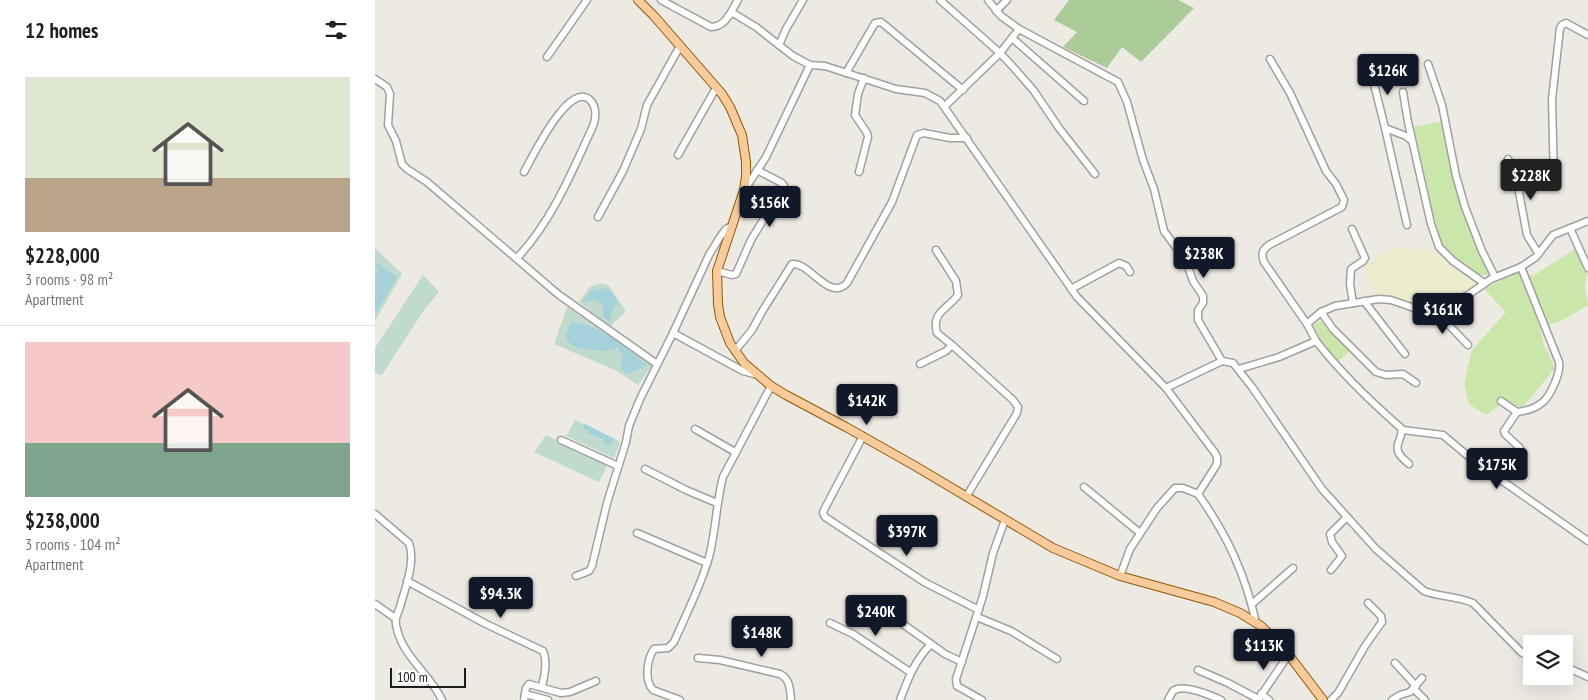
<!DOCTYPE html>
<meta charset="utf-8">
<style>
:root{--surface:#fff;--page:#f2f2f2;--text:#202124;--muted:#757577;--line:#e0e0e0;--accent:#111827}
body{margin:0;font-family:"PT Sans Narrow",sans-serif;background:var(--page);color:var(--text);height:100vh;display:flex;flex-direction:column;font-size:19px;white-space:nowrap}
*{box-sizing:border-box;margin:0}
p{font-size:16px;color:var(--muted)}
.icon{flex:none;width:28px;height:28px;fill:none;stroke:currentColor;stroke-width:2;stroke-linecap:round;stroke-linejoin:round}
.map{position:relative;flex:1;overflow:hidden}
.panel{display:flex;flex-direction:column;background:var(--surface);width:375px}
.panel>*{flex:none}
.buttons{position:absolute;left:1148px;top:635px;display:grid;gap:10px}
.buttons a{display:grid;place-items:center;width:50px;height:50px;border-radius:0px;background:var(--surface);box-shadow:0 5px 20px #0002;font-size:25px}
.scale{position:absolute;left:15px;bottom:12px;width:76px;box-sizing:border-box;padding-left:5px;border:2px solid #1c1c1c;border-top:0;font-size:14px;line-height:18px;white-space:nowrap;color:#1c1c1c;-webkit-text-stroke:4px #fff;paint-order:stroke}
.price{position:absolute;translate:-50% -42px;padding:0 11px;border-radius:5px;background:var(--accent);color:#fff;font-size:16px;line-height:32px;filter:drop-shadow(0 1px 2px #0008)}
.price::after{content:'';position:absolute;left:50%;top:30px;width:15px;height:11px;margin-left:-8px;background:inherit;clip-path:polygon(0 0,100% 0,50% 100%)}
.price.selected{background:#222;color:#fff}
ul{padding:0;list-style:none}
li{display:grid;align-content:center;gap:10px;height:265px;padding:0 25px}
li+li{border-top:1px solid var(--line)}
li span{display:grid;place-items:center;height:155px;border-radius:0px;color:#555}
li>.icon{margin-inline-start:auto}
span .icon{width:90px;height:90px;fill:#fffc;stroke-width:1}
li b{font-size:21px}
h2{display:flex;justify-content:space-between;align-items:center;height:60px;padding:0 25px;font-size:21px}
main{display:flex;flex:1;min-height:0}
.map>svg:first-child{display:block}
.farmland{fill:#ececce}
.grass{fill:#cbe6aa}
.forest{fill:#abcb99}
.wetland{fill:#c0dbcd}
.water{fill:#a4d1da}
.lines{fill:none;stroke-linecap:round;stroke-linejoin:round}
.minor-casing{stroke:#a0a0a0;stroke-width:9}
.major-casing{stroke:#8f5906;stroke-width:10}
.minor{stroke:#fff;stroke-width:6}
.major{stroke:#f8cb9d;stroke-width:8}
</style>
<main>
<section class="panel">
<h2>12 homes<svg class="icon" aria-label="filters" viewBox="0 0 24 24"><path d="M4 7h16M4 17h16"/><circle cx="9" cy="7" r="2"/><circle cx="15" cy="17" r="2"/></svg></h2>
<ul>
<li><span style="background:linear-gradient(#dfe7d0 65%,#b9a48a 0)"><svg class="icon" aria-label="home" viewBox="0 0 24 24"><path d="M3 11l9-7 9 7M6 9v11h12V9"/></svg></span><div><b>$228,000</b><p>3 rooms · 98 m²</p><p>Apartment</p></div></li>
<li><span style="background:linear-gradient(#f6c9c9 65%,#7fa58c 0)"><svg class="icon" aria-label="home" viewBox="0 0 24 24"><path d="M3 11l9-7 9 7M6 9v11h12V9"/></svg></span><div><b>$238,000</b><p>3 rooms · 104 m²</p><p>Apartment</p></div></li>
</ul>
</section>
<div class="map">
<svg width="1213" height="700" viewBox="0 0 1213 700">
<rect width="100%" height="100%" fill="#ede9e3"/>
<path class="farmland" d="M1017,248L1061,250L1096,275L1099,280L1098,286L1089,296L1067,307L1048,309L1002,298L988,267Z"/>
<g class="grass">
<path d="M1069,121L1073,153L1087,207L1116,273L1115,275H1103L1068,248L1064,241L1039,127Z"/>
<path d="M1200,249L1212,271L1210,287L1213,305L1188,320L1165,328L1169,345L1180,368L1148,407L1126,404L1111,415L1094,404L1089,384L1097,350L1131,312L1109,289L1144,271L1158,276Z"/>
<path d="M944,322H950L959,334L975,351L961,363L941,337L939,324Z"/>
</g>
<path class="forest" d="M694,0H803L819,8L766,62L747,47L732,68L688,47L702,32L679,20Z"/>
<g class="wetland">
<path d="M0,248L27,274L0,321Z"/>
<path d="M48,275L64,292L49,310L7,375L0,373V348Z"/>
<path d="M226,283L234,286L251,311L235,327L204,302L215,287Z"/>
<path d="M192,307L256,348L277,365L263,385L240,370L179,344Z"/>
<path d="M200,420L245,442L239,458L191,436Z"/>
<path d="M171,435L233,464L224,482L159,452Z"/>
</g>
<g class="water">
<path d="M0,262L22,277L0,314V275L4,269L0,266Z"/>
<path d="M228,288L236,291L243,303L238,307L235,323L228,316V306L221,300L207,302L216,291Z"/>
<path d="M198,322C226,326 251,348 272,365L252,374L245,368L248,357L243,348C237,348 236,350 231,351C228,352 225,351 223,350C211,350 190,349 191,332L196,328L193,327Z"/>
<path d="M210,424L240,439L233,446L228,443V439L212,433L214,431L208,428L207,426Z"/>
</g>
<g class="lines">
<defs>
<g id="minor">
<path d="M286,0L336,27C351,27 356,11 363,0"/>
<path d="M565,0L625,53L639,68L659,91L684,128L720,174"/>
<path d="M621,11L632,0"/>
<path d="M353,16L358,13L381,27L418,56L435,65L450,66L521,89L550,93L565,101L702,297L791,388L840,453L842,457V464L823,494L808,488H800L782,508L755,549L745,576"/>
<path d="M644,29L743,82L752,102L768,160L779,189L789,231L811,261L818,281L828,296V303L823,310V320L847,361"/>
<path d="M637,38L709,101"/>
<path d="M404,45L411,29L428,0"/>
<path d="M172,57L212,0"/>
<path d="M895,59L915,93L951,171L961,184L969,200L967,207L894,245C887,250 886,254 889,262L932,324"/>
<path d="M1053,64L1067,105L1081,176L1090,207L1107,251L1120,277"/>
<path d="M995,68L1010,128"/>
<path d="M471,73L500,23L506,22L588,90"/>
<path d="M0,79L12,87L15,94L13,125L21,141L27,164L32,169L52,182L184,295L282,364"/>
<path d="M1028,92L1033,122L1056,224L1064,247L1078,261L1109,283"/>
<path d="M570,106L625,53L644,29L626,16L613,0"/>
<path d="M303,155L341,88"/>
<path d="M1133,159L1140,171L1152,235L1163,253"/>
<path d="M484,172L493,137L492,133L480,115L483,94L489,78"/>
<path d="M1179,183L1177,99L1185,28L1187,25L1191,23L1213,35"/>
<path d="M370,189L391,157L435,65"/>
<path d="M223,217L248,171L266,129L272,105L305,46"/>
<path d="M1032,225L1010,128L1031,136L1037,141"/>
<path d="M1195,228L1213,268"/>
<path d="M977,229L990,258L988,261L976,269L975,284L978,303"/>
<path d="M561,250L581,281L583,295C573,309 556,312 562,333L577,345"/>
<path d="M142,258C177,221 197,172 218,126C221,118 222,107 215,100C194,80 157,158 149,172"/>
<path d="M342,271L357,275L361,274L376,240L407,189L409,186L407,183L382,170"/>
<path d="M696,289L744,263L751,266L755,272"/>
<path d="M989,301L1030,354"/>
<path d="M1063,309L1067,318L1093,345"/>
<path d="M946,312L958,329L1001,372L1011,375L1028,374L1041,383"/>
<path d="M298,333L368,371L383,375"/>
<path d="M941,341C967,374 995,401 1026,428C1029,436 1020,443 1023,451C1024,456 1030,460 1034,464"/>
<path d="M360,351L377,330L388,310L417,264C435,262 454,302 472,283L517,202L542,135L549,133L575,138H592"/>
<path d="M545,364L571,351L577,345L638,400L643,407L642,413L591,497"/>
<path d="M864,369L904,357L941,341L932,324L946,312L960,306L1004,299L1016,300L1042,309L1052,311L1063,309L1093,295L1116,279L1146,267L1161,257L1178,235L1213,221"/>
<path d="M791,388L847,361L858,363L877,387L947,489L1001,549L1049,591C1065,597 1082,596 1098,603L1147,653L1156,657"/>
<path d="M1126,401L1142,412C1152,411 1161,408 1168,402C1176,395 1186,372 1184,362L1146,267"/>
<path d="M1142,412L1129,431L1130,434L1145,448V453L1126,480L1213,541"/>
<path d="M320,429L360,452"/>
<path d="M1028,430L1068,435L1093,456L1126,480"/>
<path d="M488,436L449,510L448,513L450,517L549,582L604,610"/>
<path d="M186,440L243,466"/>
<path d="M270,469L311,490L342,503"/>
<path d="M709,487L765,533"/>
<path d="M823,494C852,535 870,573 881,623"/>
<path d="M0,514L34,543C41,562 30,588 25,607C22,615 19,620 22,629C28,657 56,675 67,700"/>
<path d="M262,533L332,563"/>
<path d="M956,570L967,556L957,542L955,534L972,517"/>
<path d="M201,576L214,571L217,566L232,503L251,442L254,426L265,399L298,333L334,255L345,237L351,229L357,226"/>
<path d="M32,581L111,624L168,651C173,662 169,676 167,687"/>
<path d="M0,604L20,618"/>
<path d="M877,604L918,568"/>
<path d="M511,612L556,644"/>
<path d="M602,617L636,631L682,659"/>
<path d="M455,623L478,634L535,672"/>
<path d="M323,658L345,660L405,674C415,679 415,689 416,700"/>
<path d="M1020,663L1041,686"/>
<path d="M1189,666L1213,677"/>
<path d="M823,670L853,683L883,699"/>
<path d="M1039,689L1050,700"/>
<path d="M150,694L173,700"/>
<path d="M886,694L894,700"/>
<path d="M149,700L151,688L154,684L186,693L195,692L221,681"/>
<path d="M305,700L278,690C269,680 272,659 279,649L293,648L299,642C311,614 326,586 334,557C341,531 341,503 348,477L396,386"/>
<path d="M525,700C533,679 540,660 556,644L570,654L587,662"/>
<path d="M607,700L582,686L581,679L608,596L618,553L630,520"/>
<path d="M793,700L798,691C808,683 835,695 846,700"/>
<path d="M883,700L914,654"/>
<path d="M956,700L963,693L990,646L1007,622L1006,616L993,603"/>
<path d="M1017,700L1025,695L1035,692L1047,678"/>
</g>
<path id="major" d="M263,0L279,16L347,94L355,107L367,135L371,162V176L369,190L342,271L343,304L345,317L355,343L369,363L396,386L411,395L471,427L540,466L678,548L745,576L839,602L865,613L886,626L907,646L948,700"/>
</defs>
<use href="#minor" class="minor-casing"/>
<use href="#major" class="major-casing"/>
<use href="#minor" class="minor"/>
<use href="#major" class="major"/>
</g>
</svg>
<div class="buttons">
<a><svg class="icon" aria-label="layers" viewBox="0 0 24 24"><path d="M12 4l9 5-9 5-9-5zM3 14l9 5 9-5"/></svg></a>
</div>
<div class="scale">100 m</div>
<b class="price" style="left:1013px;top:96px">$126K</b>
<b class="price selected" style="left:1156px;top:201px">$228K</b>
<b class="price" style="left:395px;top:228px">$156K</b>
<b class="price" style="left:829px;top:279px">$238K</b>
<b class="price" style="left:1068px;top:335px">$161K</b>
<b class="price" style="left:492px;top:426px">$142K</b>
<b class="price" style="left:1122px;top:490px">$175K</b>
<b class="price" style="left:532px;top:557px">$397K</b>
<b class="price" style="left:126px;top:619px">$94.3K</b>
<b class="price" style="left:501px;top:637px">$240K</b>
<b class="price" style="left:387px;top:658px">$148K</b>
<b class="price" style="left:889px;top:671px">$113K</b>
</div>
</main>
